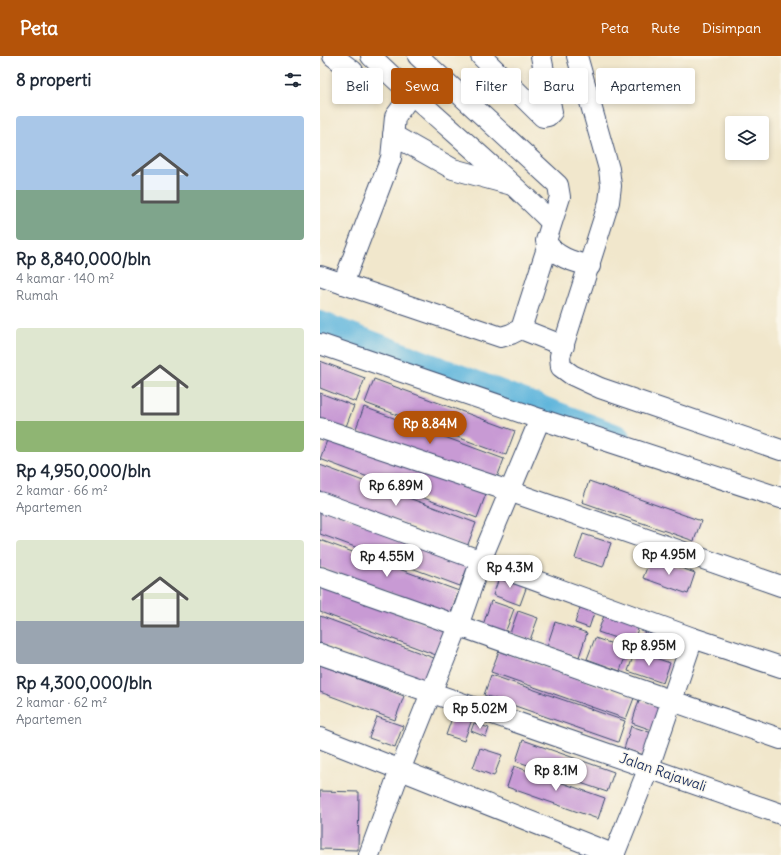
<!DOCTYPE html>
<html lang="id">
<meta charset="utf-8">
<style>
:root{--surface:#fff;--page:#f2f2f3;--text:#1f2937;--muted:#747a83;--accent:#b45309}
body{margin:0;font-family:Delius,sans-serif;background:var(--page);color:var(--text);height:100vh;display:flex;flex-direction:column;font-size:15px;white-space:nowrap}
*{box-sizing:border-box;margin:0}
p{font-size:13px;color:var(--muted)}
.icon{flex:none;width:22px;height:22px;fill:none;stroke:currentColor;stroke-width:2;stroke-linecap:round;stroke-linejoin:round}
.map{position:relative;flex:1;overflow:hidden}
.panel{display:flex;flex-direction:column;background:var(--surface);width:320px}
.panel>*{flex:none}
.banner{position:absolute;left:12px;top:12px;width:380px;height:36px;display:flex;gap:8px}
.tools{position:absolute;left:405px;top:60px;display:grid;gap:8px}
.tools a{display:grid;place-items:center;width:44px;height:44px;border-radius:4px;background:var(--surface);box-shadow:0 2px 6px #0003;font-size:20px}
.price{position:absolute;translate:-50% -34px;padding:0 9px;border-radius:14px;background:#fff;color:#222;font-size:13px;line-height:26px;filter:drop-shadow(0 1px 2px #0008)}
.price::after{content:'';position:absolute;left:50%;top:24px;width:12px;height:9px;margin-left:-6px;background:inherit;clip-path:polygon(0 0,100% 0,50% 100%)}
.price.selected{background:var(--accent);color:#fff}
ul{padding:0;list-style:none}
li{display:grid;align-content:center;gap:8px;height:212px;padding:0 16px}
li span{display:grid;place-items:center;height:124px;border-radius:4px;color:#555}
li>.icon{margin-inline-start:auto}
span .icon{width:72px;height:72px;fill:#fffc;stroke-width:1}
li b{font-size:17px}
h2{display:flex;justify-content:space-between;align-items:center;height:48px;padding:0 16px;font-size:17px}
.tag{padding:0 14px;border-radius:4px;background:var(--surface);box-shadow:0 2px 6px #0003;font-size:14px;line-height:36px}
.tag.selected{background:var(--accent);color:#fff}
header{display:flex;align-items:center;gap:24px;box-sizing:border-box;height:56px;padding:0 20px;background:var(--accent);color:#fff}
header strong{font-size:19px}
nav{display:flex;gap:22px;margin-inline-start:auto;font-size:14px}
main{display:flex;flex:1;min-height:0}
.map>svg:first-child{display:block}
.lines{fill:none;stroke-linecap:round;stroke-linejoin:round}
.river{stroke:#5fb5dc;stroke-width:24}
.building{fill:#c89ad4}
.minor-casing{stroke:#3b4b6e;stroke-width:22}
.minor{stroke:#fff;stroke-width:20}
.labels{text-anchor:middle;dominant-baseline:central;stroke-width:3;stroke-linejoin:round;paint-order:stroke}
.street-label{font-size:14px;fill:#1b2f5e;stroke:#fbf7ec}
</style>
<header>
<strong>Peta</strong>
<nav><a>Peta</a><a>Rute</a><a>Disimpan</a></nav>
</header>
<main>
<section class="panel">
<h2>8 properti<svg class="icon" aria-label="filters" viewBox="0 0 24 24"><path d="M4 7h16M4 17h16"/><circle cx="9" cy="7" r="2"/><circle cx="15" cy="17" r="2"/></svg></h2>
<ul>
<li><span style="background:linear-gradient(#a9c7e8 60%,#7fa58c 0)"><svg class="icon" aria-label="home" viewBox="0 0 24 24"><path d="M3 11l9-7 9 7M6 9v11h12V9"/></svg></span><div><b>Rp 8,840,000/bln</b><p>4 kamar · 140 m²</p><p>Rumah</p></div></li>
<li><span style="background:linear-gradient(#dfe7d0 75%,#8fb573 0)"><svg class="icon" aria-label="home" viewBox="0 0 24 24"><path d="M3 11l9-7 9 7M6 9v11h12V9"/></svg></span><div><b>Rp 4,950,000/bln</b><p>2 kamar · 66 m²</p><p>Apartemen</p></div></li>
<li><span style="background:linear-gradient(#dfe7d0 65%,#9aa5b1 0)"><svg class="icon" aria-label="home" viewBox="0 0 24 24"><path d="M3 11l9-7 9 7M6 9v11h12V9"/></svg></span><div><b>Rp 4,300,000/bln</b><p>2 kamar · 62 m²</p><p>Apartemen</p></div></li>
</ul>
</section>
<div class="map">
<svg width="461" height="799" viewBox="0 0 461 799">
<rect width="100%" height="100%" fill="#fbf7ec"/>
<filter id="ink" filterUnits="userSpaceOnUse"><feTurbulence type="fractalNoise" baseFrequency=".025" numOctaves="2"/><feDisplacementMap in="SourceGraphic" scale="8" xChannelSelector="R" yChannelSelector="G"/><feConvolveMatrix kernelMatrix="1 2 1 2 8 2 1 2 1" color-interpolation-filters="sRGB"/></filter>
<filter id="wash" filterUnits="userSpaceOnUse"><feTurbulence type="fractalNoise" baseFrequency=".012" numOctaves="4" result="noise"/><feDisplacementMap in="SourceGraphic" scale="16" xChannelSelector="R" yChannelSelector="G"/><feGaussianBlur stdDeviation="0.9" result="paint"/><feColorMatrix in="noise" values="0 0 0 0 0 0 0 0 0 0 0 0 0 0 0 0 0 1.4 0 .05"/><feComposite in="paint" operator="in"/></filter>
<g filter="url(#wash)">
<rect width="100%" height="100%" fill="#f1e7cc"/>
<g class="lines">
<path class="river" d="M0,267L299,381"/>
</g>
<g id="blocks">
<g class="building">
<path d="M0,305L45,322L36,346L0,332Z"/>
<path d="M54,323L195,375L186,399L45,347Z"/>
<path d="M0,337L34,350L25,373L0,364Z"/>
<path d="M44,351L184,403L175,427L35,375Z"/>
<path d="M9,379L166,438L157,462L0,403Z"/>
<path d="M0,409L156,467L147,491L0,436Z"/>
<path d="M269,425L381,465L374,485L262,446Z"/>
<path d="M0,451L149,507L140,530L0,478Z"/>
<path d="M263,478L291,487L283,511L255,502Z"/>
<path d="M0,484L139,535L130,559L0,511Z"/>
<path d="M331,501L375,517L368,538L323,522Z"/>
<path d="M181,517L208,527L200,549L173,539Z"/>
<path d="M0,529L125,575L116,599L0,556Z"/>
<path d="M171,545L194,553L185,577L163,569Z"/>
<path d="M262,546L276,551L269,572L255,567Z"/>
<path d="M286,554L320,566L313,588L278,576Z"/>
<path d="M198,555L218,562L210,584L190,577Z"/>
<path d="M0,560L114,602L105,626L0,587Z"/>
<path d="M235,566L267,577L259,601L227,590Z"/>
<path d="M326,571L358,582L351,601L320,590Z"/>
<path d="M275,582L308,593L300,615L267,603Z"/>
<path d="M179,595L314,642L306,663L171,616Z"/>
<path d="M315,595L350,607L343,627L308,615Z"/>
<path d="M0,609L84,640L75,664L0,636Z"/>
<path d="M171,619L305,665L298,686L164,639Z"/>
<path d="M319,644L340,651L332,674L312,667Z"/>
<path d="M136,651L154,658L144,685L126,679Z"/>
<path d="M57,661L83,670L75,691L49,682Z"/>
<path d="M154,667L169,672L166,681L151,675Z"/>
<path d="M311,670L332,677L324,699L304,693Z"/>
<path d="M203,684L294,716L287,736L196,705Z"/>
<path d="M160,692L182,699L174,720L153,712Z"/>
<path d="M194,710L285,742L278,763L187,731Z"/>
<path d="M0,735L39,736L38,794L0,793Z"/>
</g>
</g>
</g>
<g filter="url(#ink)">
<use href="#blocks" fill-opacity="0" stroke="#3b4b6e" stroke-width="1"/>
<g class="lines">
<defs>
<g id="minor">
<path d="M13,0L33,15"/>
<path d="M51,0C109,57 174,108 231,166"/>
<path d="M98,0L238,129L240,141L226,185C234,201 254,206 270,210"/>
<path d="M161,0L223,61L228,60L232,56L221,0"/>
<path d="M257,0L289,113L291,130L289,146L240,300L241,311L252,319L280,332L461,394"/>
<path d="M73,79L133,113L192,129"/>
<path d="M0,220L181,281L191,278L201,273L228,189"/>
<path d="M23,228L71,102L75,61L91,39"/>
<path d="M201,273L244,290"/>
<path d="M0,288L220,363L461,442"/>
<path d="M0,372L189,435L461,530"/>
<path d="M0,446L373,582L461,611"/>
<path d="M0,521L461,683"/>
<path d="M0,598L461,758"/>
<path d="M0,682L295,799"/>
<path d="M49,799L80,714L138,570L161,504L220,363"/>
<path d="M294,799L329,711L373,582"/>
</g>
</defs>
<use href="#minor" class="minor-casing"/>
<use href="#minor" class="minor"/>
</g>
</g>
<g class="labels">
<g class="street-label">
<text transform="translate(343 716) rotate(19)">Jalan Rajawali</text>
</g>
</g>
</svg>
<div class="tools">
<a><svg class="icon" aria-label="layers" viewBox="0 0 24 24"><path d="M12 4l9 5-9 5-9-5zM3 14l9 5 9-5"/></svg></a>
</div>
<b class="price selected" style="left:110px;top:389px">Rp 8.84M</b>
<b class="price" style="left:76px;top:451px">Rp 6.89M</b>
<b class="price" style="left:349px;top:520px">Rp 4.95M</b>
<b class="price" style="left:67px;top:522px">Rp 4.55M</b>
<b class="price" style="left:190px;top:533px">Rp 4.3M</b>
<b class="price" style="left:329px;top:611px">Rp 8.95M</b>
<b class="price" style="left:160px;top:674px">Rp 5.02M</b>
<b class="price" style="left:236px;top:736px">Rp 8.1M</b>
<div class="banner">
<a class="tag">Beli</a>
<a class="tag selected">Sewa</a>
<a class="tag">Filter</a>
<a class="tag">Baru</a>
<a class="tag">Apartemen</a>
</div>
</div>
</main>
